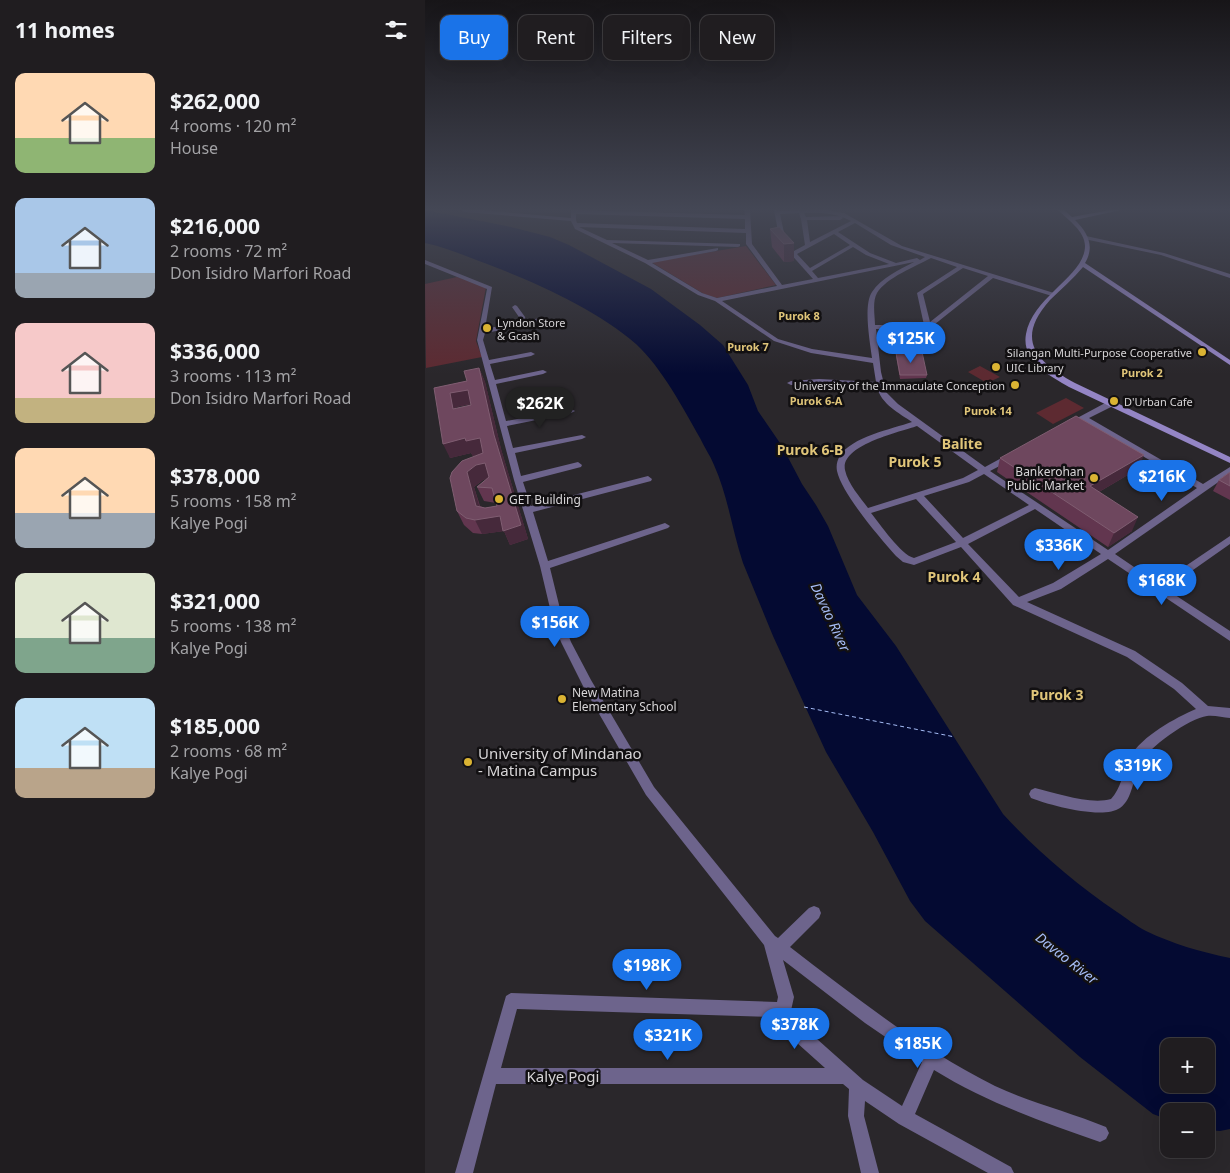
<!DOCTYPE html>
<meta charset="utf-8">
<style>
:root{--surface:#201d20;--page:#282629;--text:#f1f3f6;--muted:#a2a2a5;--line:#3d3b3e;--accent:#1a73e8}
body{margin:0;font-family:"Noto Sans",sans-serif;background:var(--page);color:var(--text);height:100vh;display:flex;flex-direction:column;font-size:19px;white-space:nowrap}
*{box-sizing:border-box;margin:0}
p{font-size:16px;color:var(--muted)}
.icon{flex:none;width:28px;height:28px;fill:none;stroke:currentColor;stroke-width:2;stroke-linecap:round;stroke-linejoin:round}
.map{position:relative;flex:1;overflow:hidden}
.side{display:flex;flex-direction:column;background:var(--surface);width:425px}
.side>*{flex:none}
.banner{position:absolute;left:15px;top:15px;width:475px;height:45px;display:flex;gap:10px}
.tools{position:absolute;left:735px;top:1038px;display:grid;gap:10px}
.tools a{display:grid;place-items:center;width:55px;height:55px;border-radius:10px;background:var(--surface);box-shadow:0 5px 20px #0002,0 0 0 1px var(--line);font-size:25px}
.price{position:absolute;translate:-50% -42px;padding:0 11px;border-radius:18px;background:var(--accent);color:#fff;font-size:16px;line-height:32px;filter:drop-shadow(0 1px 2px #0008)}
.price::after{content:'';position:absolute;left:50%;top:30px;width:15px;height:11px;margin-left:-8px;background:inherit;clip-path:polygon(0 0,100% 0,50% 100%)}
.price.selected{background:#222;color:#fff}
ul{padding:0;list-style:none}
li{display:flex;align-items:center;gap:15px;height:125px;padding:0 15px}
li span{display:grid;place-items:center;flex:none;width:140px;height:100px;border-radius:10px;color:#555}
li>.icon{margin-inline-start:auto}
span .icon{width:60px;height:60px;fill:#fffc;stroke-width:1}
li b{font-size:21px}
h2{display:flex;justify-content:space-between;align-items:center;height:60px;padding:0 15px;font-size:21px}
.tag{padding:0 18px;border-radius:10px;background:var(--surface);box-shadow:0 5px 20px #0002,0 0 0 1px var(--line);font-size:18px;line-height:45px}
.tag.selected{background:var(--accent);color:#fff}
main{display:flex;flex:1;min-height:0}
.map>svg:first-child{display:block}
.green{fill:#5d2a31}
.water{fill:#040a32;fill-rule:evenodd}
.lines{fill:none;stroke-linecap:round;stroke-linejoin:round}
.ferry{stroke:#a6bdf7;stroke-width:1;stroke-dasharray:4 3;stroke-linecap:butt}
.minor{fill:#6d648c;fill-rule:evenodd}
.secondary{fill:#9485c5;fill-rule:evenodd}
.wall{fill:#62364f;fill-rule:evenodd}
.shaded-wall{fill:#46293b}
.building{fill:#6e475e;stroke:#7f5d71;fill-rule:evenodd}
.poi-dot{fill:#dab333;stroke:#121012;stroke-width:2}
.labels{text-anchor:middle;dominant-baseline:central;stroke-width:5;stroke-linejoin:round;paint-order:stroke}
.far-neighbourhood-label{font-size:11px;font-weight:bold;fill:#e0c579;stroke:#121012}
.far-poi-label{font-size:11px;fill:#d7d5d7;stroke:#121012;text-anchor:start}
.poi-label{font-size:12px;fill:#d7d5d7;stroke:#121012;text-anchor:start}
.neighbourhood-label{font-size:14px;font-weight:bold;fill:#e0c579;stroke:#121012}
.water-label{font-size:14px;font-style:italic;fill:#a6bdf7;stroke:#121012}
.near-poi-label{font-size:15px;fill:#d7d5d7;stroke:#121012;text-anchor:start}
.near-street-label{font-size:15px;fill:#d7d5d7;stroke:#121012}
</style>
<main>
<section class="side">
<h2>11 homes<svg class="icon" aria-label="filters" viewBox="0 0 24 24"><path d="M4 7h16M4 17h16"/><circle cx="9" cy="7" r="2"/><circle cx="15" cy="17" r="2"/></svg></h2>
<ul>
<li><span style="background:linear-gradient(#ffd9b3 65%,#8fb573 0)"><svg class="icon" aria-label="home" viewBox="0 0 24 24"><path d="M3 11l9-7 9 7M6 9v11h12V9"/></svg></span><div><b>$262,000</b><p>4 rooms · 120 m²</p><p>House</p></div></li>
<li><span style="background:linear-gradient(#a9c7e8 75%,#9aa5b1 0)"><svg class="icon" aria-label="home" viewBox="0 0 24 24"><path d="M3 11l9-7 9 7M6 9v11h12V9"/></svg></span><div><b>$216,000</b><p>2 rooms · 72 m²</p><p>Don Isidro Marfori Road</p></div></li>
<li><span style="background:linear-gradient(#f6c9c9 75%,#c2b280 0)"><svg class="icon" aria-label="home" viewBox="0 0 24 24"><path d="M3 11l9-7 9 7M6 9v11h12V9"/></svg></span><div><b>$336,000</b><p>3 rooms · 113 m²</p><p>Don Isidro Marfori Road</p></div></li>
<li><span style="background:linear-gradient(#ffd9b3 65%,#9aa5b1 0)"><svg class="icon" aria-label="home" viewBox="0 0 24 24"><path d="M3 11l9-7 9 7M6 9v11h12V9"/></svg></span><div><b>$378,000</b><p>5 rooms · 158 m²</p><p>Kalye Pogi</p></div></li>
<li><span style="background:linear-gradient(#dfe7d0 65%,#7fa58c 0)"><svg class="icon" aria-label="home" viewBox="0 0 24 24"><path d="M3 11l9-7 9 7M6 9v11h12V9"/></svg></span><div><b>$321,000</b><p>5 rooms · 138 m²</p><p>Kalye Pogi</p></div></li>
<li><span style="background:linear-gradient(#bfe0f5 70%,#b9a48a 0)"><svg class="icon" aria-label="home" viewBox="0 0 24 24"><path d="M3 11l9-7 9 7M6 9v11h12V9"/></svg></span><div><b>$185,000</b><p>2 rooms · 68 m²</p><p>Kalye Pogi</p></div></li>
</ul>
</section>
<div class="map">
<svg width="805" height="1173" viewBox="0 0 805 1173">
<rect width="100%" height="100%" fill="#2a272b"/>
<g class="green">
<path d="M321,246L351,285L292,298L279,294L226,262Z"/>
<path d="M32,277L61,287L51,341L57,357L1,368L0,284Z"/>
<path d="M555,366L575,377L562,383L543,372Z"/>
<path d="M641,398L659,408L628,424L611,413Z"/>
</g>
<path class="water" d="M0,210L86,227L125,237L144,245L226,289L275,325L298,345L323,385L333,411L357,446L377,484L391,505L403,526L432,595L471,646L578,814C612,851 651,884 692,912C701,918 711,926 721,931C748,944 776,952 805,958V1129L795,1131L781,1130V1111H744V1120L728,1114L655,1057L500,921L485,901L448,832L401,752L348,636L318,563C307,530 303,496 289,465C285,455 279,447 275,438C258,408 237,368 211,344C170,308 105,280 54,261C36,254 19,247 0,243ZM744,1046H781V1084H744Z"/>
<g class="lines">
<path class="ferry" d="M379,707L530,737"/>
<g class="minor">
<path d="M36,210H56L146,218V210L320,215L319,210H325L327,244L357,285L388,279L355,242L349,210L355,211L401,210L419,213L477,246L629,293L630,294L627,296L568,278L505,328L485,330L451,329L456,372L461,392L473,404L560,467L582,455H588V459L565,471L683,550L772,488L658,421L644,428L640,426L641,424L682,402H688V406L664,418L778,484L805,467V474L690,554L734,584L805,536V544L741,589L805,631V641L683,559L636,589L602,602L710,651L757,683L783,706L805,708V718C798,718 790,715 782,716C765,718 722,748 715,764C708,777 708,799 695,808C678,820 624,805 606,798L604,794L606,790L610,788C631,793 665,805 686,799C697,787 698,771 705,757C717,736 750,718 771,709L749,689L702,657L588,605L536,547L489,565L478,562L471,556C455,538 417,494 412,471C411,466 412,460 415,456C426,437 467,429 487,422C474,413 456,404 452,387L394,383L366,385L362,383L366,381L394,379L451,382L448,363L386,353L349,341L290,301L273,295L220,263L150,229L146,221L39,212ZM374,213L376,219L380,245L369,251L361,242L355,214ZM379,213C395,212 411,213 426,221L385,242L382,220H415L418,218L415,216L381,217ZM151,214L320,219V229L152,223L151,220ZM430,223L466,245L500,257L495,260L492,258L471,263L445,253L413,232ZM154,227L321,233V244L352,286L292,298L277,293L227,263L291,251L293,250V248L223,260L187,243L313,247L315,246V244L182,240ZM409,234L425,245L385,268L372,254ZM428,247L441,255L464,264L393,278L387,271ZM506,258L532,267L492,293L499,325H450C450,316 447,302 452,293C461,278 491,266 506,258ZM489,262C474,270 456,278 447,292C438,305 445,342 447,358L387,349L353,339L297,301ZM538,268L563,276L505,322L498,294ZM492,426L553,470L538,478L443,508C435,497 423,484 420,470C415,445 475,432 492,426ZM559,474L604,505L538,538L499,496L544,482ZM491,499L531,542L489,558C476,555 455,524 446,513ZM610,509L676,554L628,583L594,597L543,544Z"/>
<path d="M661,236L739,253L805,274V278L736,255L659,239V237Z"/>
<path d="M0,260L67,287L60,329L94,322V317L87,307L90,305L92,306L100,317L101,321L120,317L123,319L98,326L60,333L58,340L64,360L106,352L110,354L106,356L65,364L70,380L118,370L122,372L118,374L71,384L81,421L146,409L150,411L146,413L82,426L88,448L157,435L161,437L157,439L90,453L96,476L153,462L157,465L156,467L98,482L106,506L223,476L227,479L226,481L108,512L123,561L237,524L240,523L245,526L243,528L125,568L138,621L146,642L166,680L229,787L350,936L353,938L384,908L389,906L394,908L396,913L394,918L365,947C430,997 496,1049 570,1086C606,1103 645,1112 681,1127L684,1133L681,1139L675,1142C617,1122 561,1102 509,1070L490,1114L586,1167L589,1173H563L474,1124L440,1101L439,1116L454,1173H436L423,1116L424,1089L418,1084H71L48,1173H30L81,996L86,993L352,1002L353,997L339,945L221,795L158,686L136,642L128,621L115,566L89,480L52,340L62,289L0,264ZM358,960L440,1023L497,1062L477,1106L438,1080L365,1015L369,997ZM92,1009L350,1017L352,1025L400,1068H76Z"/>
</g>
<path class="secondary" d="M633,210H639L647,217L685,210H696L650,220C663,233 670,246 660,263L805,360V365L658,267C648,279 636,289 625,300C589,340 612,362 650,383L805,457V463L644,387C625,376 596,361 601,334C608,296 660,276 660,246C660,231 643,220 633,210Z"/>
</g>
<g class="wall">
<path d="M345,229L369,243V261L359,262L347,247Z"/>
<path d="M471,353L502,375L501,378L475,379L471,356Z"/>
<path d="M54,368L60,382L76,449L103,539L85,545L79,531L57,534L48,533L39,525L32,511L58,453L48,456L46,453L25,458L9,388L42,381ZM46,404V405L31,409V407ZM63,478L52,487L59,501L71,503L72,506L60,508L55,506L49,487L58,480Z"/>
<path d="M575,458L713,469L674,492L707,531L683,547L572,472Z"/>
<path d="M805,472V500L788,491L794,480Z"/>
</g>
<g class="shaded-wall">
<path d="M369,243V261L359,262V244Z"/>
<path d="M54,368L60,382L76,449L103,539L85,545L79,531L57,534L50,520L51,506L42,472L51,465L60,463L67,477L58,480L49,487L58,519L75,516L69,435Z"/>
<path d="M43,390L49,403L31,407L34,423L28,409L25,393Z"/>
<path d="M40,438H55L61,452L48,456L46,453L25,458L18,444Z"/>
<path d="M719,455L713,469L660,500L665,486Z"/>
<path d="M713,517L707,531L683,547L689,533Z"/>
</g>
<g class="building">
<path d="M354,227L369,243L359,244L345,229Z"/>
<path d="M497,352L502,375H475L471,353Z"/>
<path d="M54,368L69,435L96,525L78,531L75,516L50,520L41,518L32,511L25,478L27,472L37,461L58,453L55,438L41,441L40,438L18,444L9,388L42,381L39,371ZM43,390L46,405L28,409L25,393ZM60,463L64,477L52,487L67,488L72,506L60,508L51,506L42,472L51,465Z"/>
<path d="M651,416L719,455L665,486L713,517L689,533L575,458Z"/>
<path d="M805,472V486L794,480Z"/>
</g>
<linearGradient id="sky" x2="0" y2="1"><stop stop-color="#171518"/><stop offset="0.56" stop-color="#444755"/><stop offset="1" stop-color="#444755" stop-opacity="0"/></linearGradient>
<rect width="805" height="374" fill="url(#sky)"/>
<g class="poi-dot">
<circle cx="62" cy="328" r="5"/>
<circle cx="777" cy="352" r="5"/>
<circle cx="571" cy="367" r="5"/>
<circle cx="590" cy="385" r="5"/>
<circle cx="689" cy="401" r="5"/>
<circle cx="669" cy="478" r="5"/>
<circle cx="74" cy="499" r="5"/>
<circle cx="137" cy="699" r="5"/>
<circle cx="43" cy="762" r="5"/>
</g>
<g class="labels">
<g class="far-neighbourhood-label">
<text x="374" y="315">Purok 8</text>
<text x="323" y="346">Purok 7</text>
<text x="717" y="372">Purok 2</text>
<text x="391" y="400">Purok 6-A</text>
<text x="563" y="410">Purok 14</text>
</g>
<g class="far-poi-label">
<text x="72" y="322">Lyndon Store<tspan x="72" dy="13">&amp; Gcash</tspan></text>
<text x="767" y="352" text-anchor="end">Silangan Multi-Purpose Cooperative</text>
<text x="581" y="367">UIC Library</text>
<text x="580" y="385" text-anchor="end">University of the Immaculate Conception</text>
<text x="699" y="401">D'Urban Cafe</text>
</g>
<g class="poi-label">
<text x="659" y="471" text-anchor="end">Bankerohan<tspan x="659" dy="14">Public Market</tspan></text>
<text x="84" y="499">GET Building</text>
<text x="147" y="692">New Matina<tspan x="147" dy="14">Elementary School</tspan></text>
</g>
<g class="neighbourhood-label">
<text x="537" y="443">Balite</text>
<text x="385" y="449">Purok 6-B</text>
<text x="490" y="461">Purok 5</text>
<text x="529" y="576">Purok 4</text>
<text x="632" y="694">Purok 3</text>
</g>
<g class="water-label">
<text transform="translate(406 617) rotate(65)">Davao River</text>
<text transform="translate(642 958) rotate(38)">Davao River</text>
</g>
<g class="near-poi-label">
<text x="53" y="753">University of Mindanao<tspan x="53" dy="17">- Matina Campus</tspan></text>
</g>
<g class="near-street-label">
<text x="138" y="1076">Kalye Pogi</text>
</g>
</g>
</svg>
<div class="tools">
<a>+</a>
<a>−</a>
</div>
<b class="price" style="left:486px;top:364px">$125K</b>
<b class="price selected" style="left:115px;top:429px">$262K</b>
<b class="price" style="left:737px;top:502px">$216K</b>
<b class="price" style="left:634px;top:571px">$336K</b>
<b class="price" style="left:737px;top:606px">$168K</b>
<b class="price" style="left:130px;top:648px">$156K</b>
<b class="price" style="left:713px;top:791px">$319K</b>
<b class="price" style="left:222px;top:991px">$198K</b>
<b class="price" style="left:370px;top:1050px">$378K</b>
<b class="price" style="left:243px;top:1061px">$321K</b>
<b class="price" style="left:493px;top:1069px">$185K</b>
<div class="banner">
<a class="tag selected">Buy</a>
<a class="tag">Rent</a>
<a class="tag">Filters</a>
<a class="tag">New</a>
</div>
</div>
</main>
